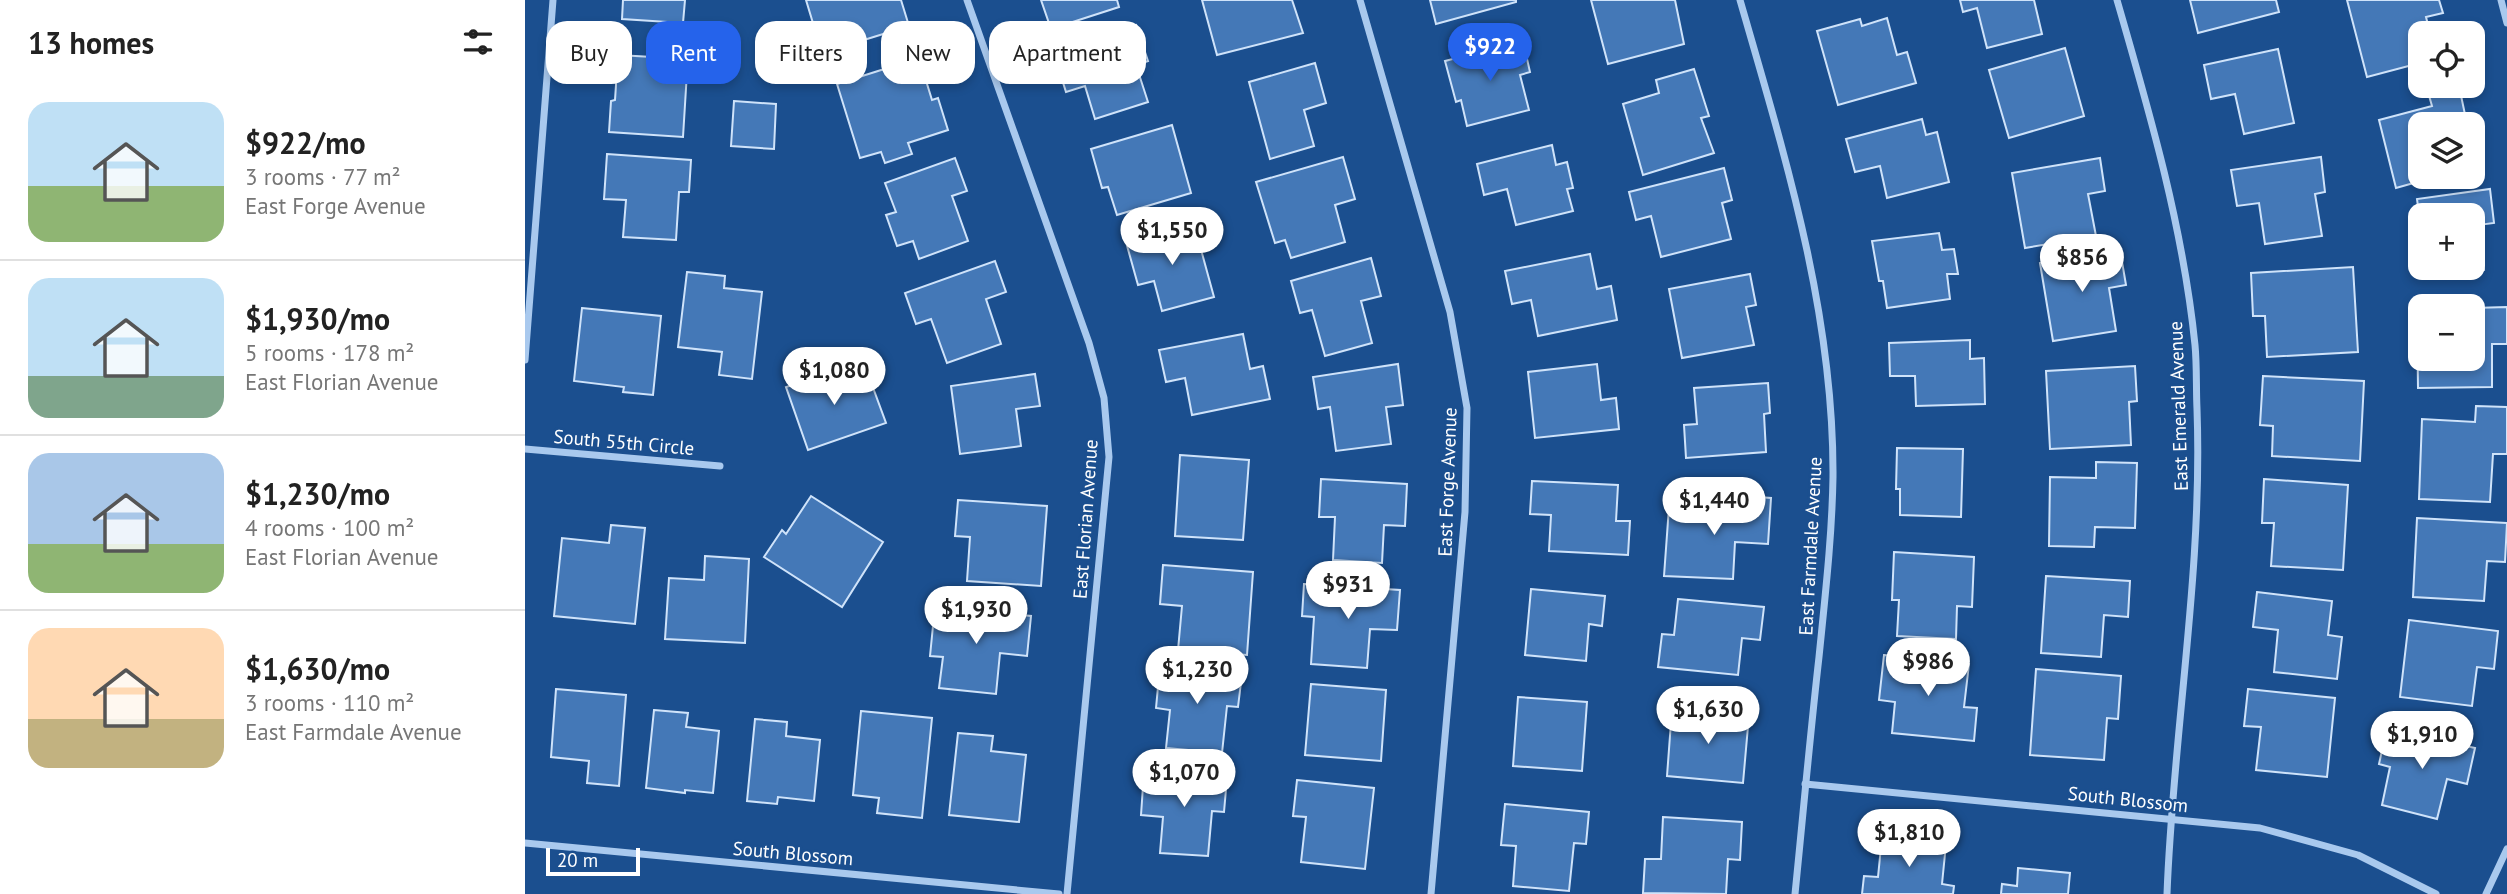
<!DOCTYPE html>
<meta charset="utf-8">
<style>
:root{--surface:#fff;--page:#f6f6f6;--text:#222;--muted:#767676;--line:#e0e0e0;--accent:#2563eb}
body{margin:0;font-family:"PT Sans",sans-serif;background:var(--page);color:var(--text);height:100vh;display:flex;flex-direction:column;font-size:26px;white-space:nowrap}
*{box-sizing:border-box;margin:0}
p{font-size:23px;color:var(--muted)}
.icon{flex:none;width:38px;height:38px;fill:none;stroke:currentColor;stroke-width:2;stroke-linecap:round;stroke-linejoin:round}
.map{position:relative;flex:1;overflow:hidden}
.panel{display:flex;flex-direction:column;background:var(--surface);width:525px}
.panel>*{flex:none}
.guide{position:absolute;left:21px;top:21px;width:665px;height:63px;display:flex;gap:14px}
.controls{position:absolute;left:1883px;top:21px;display:grid;gap:14px}
.controls a{display:grid;place-items:center;width:77px;height:77px;border-radius:14px;background:var(--surface);box-shadow:0 4px 10px #0003;font-size:35px}
.scale{position:absolute;left:21px;bottom:18px;width:94px;box-sizing:border-box;padding-left:7px;border:4px solid #fff;border-top:0;font-size:19px;line-height:24px;white-space:nowrap;color:#fff;-webkit-text-stroke:5px #1b4f8f;paint-order:stroke}
.price{position:absolute;translate:-50% -60px;padding:0 16px;border-radius:24px;background:#fff;color:#222;font-size:23px;line-height:46px;filter:drop-shadow(0 2px 4px #0008)}
.price::after{content:'';position:absolute;left:50%;top:42px;width:21px;height:16px;margin-left:-10px;background:inherit;clip-path:polygon(0 0,100% 0,50% 100%)}
.price.selected{background:var(--accent);color:#fff}
ul{padding:0;list-style:none}
li{display:flex;align-items:center;gap:21px;height:175px;padding:0 28px}
li+li{border-top:2px solid var(--line)}
li span{display:grid;place-items:center;flex:none;width:196px;height:140px;border-radius:21px;color:#555}
li>.icon{margin-inline-start:auto}
span .icon{width:84px;height:84px;fill:#fffc;stroke-width:1}
li b{font-size:30px}
h2{display:flex;justify-content:space-between;align-items:center;height:84px;padding:0 28px;font-size:30px}
.pill{padding:0 24px;border-radius:21px;background:var(--surface);box-shadow:0 4px 10px #0003;font-size:24px;line-height:63px}
.pill.selected{background:var(--accent);color:#fff}
main{display:flex;flex:1;min-height:0}
.map>svg:first-child{display:block}
.building{fill:#4478b7;stroke:#cfe3fa;stroke-width:2}
.lines{fill:none;stroke-linecap:round;stroke-linejoin:round}
.street{stroke:#a9c9ee;stroke-width:7}
.labels{text-anchor:middle;dominant-baseline:central;stroke-width:5;stroke-linejoin:round;paint-order:stroke}
.street-label{font-size:19px;fill:#fff;stroke:#1b4f8f}
</style>
<main>
<section class="panel">
<h2>13 homes<svg class="icon" aria-label="filters" viewBox="0 0 24 24"><path d="M4 7h16M4 17h16"/><circle cx="9" cy="7" r="2"/><circle cx="15" cy="17" r="2"/></svg></h2>
<ul>
<li><span style="background:linear-gradient(#bfe0f5 60%,#8fb573 0)"><svg class="icon" aria-label="home" viewBox="0 0 24 24"><path d="M3 11l9-7 9 7M6 9v11h12V9"/></svg></span><div><b>$922/mo</b><p>3 rooms · 77 m²</p><p>East Forge Avenue</p></div></li>
<li><span style="background:linear-gradient(#bfe0f5 70%,#7fa58c 0)"><svg class="icon" aria-label="home" viewBox="0 0 24 24"><path d="M3 11l9-7 9 7M6 9v11h12V9"/></svg></span><div><b>$1,930/mo</b><p>5 rooms · 178 m²</p><p>East Florian Avenue</p></div></li>
<li><span style="background:linear-gradient(#a9c7e8 65%,#8fb573 0)"><svg class="icon" aria-label="home" viewBox="0 0 24 24"><path d="M3 11l9-7 9 7M6 9v11h12V9"/></svg></span><div><b>$1,230/mo</b><p>4 rooms · 100 m²</p><p>East Florian Avenue</p></div></li>
<li><span style="background:linear-gradient(#ffd9b3 65%,#c2b280 0)"><svg class="icon" aria-label="home" viewBox="0 0 24 24"><path d="M3 11l9-7 9 7M6 9v11h12V9"/></svg></span><div><b>$1,630/mo</b><p>3 rooms · 110 m²</p><p>East Farmdale Avenue</p></div></li>
</ul>
</section>
<div class="map">
<svg width="1982" height="894" viewBox="0 0 1982 894">
<rect width="100%" height="100%" fill="#1b4f8f"/>
<g class="building">
<path d="M98,0H160L158,23L97,19Z"/>
<path d="M281,0H376L384,26L297,53Z"/>
<path d="M516,0H592L594,7L526,29Z"/>
<path d="M677,0H767L778,33L692,55Z"/>
<path d="M905,0H991V2L911,24Z"/>
<path d="M1066,0H1150L1159,44L1083,64Z"/>
<path d="M1435,0H1509L1517,34L1462,48L1452,8L1438,12Z"/>
<path d="M1665,0H1751L1754,12L1673,33Z"/>
<path d="M1822,0H1914L1918,13L1901,17L1905,33H1895V63L1842,77Z"/>
<path d="M1362,18L1372,55L1382,52L1391,83L1313,105L1292,31L1335,19L1337,26Z"/>
<path d="M611,25L623,61L611,65L623,102L570,119L560,86L541,92L528,51Z"/>
<path d="M998,41L1005,72L995,75L1004,110L942,126L936,100L931,102L920,61Z"/>
<path d="M1540,48L1559,116L1484,138L1464,70Z"/>
<path d="M1753,49L1769,123L1719,134L1710,94L1686,99L1679,65Z"/>
<path d="M93,55L179,60V73L162,72L158,137L84,132L86,101L90,100Z"/>
<path d="M394,58L407,100L413,98L423,130L383,143L387,154L360,163L356,152L335,158L312,84Z"/>
<path d="M790,63L801,103L779,110L789,146L745,159L724,82Z"/>
<path d="M1169,69L1184,116L1176,118L1189,153L1118,175L1098,104L1134,93L1131,80Z"/>
<path d="M1934,86L1942,124H1895V177H1910L1871,188L1854,120L1907,106L1903,92Z"/>
<path d="M209,101L251,104L249,149L206,146Z"/>
<path d="M1397,119L1401,135L1412,132L1424,182L1362,198L1355,166L1330,172L1321,139Z"/>
<path d="M647,125L666,193L592,215L583,187L577,188L566,149Z"/>
<path d="M1027,145L1031,165L1042,162L1048,188L1042,189L1048,211L991,225L982,189L959,195L952,164Z"/>
<path d="M82,154L166,160L164,192H154L151,240L98,237L101,200L79,199Z"/>
<path d="M818,157L830,199L810,205L820,242L766,258L760,240L750,243L731,182Z"/>
<path d="M1796,157L1800,192L1790,194L1797,236L1740,244L1734,203L1712,206L1706,170Z"/>
<path d="M430,158L442,191L427,196L443,241L394,259L388,241L372,246L361,215L371,212L360,183Z"/>
<path d="M1575,158L1580,191L1563,194L1571,236L1500,248L1487,173Z"/>
<path d="M1199,168L1207,200L1197,203L1206,239L1136,257L1126,216L1111,220L1104,192Z"/>
<path d="M1965,189L1969,223L1953,225L1959,270L1903,278L1901,268H1948V215H1895V222L1892,199Z"/>
<path d="M669,224L689,297L637,311L629,281L613,285L601,242Z"/>
<path d="M1414,233L1417,250L1429,249L1433,274H1422L1425,299L1362,308L1358,281H1354L1347,241Z"/>
<path d="M1595,250L1601,285L1584,288L1591,331L1528,341L1515,263Z"/>
<path d="M1065,254L1072,289L1086,286L1092,320L1013,336L1006,300L987,304L980,271Z"/>
<path d="M846,258L856,296L836,301L847,343L800,356L787,310L775,313L766,281Z"/>
<path d="M470,261L481,292L461,299L476,344L422,363L406,319L391,324L380,293Z"/>
<path d="M1828,267L1833,352L1742,357L1740,316H1728L1726,273Z"/>
<path d="M162,272L200,276L199,288L237,292L227,379L194,375L197,352L153,347Z"/>
<path d="M1225,274L1231,305L1221,307L1229,345L1157,358L1144,289Z"/>
<path d="M1982,307V344H1967V387L1893,388L1892,308H1895V359H1948V308Z"/>
<path d="M57,308L136,316L128,395L98,392L99,387L49,381Z"/>
<path d="M718,334L725,369L738,366L745,399L667,415L660,378L641,382L634,350Z"/>
<path d="M1445,340V359L1459,358L1460,404L1391,406L1390,376H1365L1364,343Z"/>
<path d="M873,364L878,405L861,407L866,444L811,451L805,407L793,409L788,377Z"/>
<path d="M1072,364L1076,400L1091,398L1094,429L1010,438L1003,372Z"/>
<path d="M325,365L334,390L347,385L361,423L283,450L261,387Z"/>
<path d="M1610,366L1612,401L1604,402L1606,445L1525,449L1521,371Z"/>
<path d="M510,374L515,406L491,409L496,446L435,454L426,386Z"/>
<path d="M1738,376L1839,381L1835,461L1747,456L1748,426L1735,425Z"/>
<path d="M1243,383L1245,413L1239,414L1241,452L1161,458L1159,425L1172,424L1169,388Z"/>
<path d="M1951,406L1982,407V454H1968L1965,502L1894,499L1897,419L1950,422Z"/>
<path d="M1372,448L1438,449L1436,517L1375,515V489H1371Z"/>
<path d="M655,455L724,460L718,540L650,536Z"/>
<path d="M1571,462L1612,463L1610,528L1570,527L1569,547L1524,546L1525,477L1571,478Z"/>
<path d="M796,479L882,484L880,526L859,525L857,563L808,560L810,517H794Z"/>
<path d="M1739,479L1823,485L1818,570L1746,566L1749,523H1737Z"/>
<path d="M1007,481L1093,485L1091,521H1105L1103,555L1024,551L1026,515L1005,514Z"/>
<path d="M1205,495L1246,498L1243,544L1210,542L1208,579L1139,576L1144,507L1205,510Z"/>
<path d="M286,496L358,542L317,607L239,557L257,530L261,534Z"/>
<path d="M433,500L522,506L516,586L442,581L445,537L430,536Z"/>
<path d="M1892,518L1982,523L1980,562L1962,561L1959,601L1888,597Z"/>
<path d="M86,525L120,528L110,624L29,616L37,538L84,543Z"/>
<path d="M1369,552L1449,557L1447,607L1432,606L1431,639L1372,636L1374,600H1367Z"/>
<path d="M180,556L224,559L220,643L140,639L144,578L179,580Z"/>
<path d="M638,565L728,572L722,655L653,650L657,606L635,604Z"/>
<path d="M1521,576L1605,581L1603,617L1579,615L1576,657L1516,653Z"/>
<path d="M779,584L875,590L872,630L845,629L842,668L786,664L789,617L777,616Z"/>
<path d="M1006,589L1080,596L1077,626L1064,624L1061,661L1000,655Z"/>
<path d="M1732,592L1807,601L1803,635L1817,637L1812,679L1749,672L1753,630L1728,627Z"/>
<path d="M1153,599L1239,607L1235,640L1217,638L1213,675L1133,667L1137,634L1149,635Z"/>
<path d="M410,606L506,616L502,656L475,653L471,694L414,688L418,657L405,656Z"/>
<path d="M1884,620L1973,631L1969,669L1952,667L1947,706L1875,697Z"/>
<path d="M1359,655L1444,664L1439,707L1452,708L1449,741L1367,733L1370,702L1354,700Z"/>
<path d="M635,666L717,674L713,707L702,706L697,753L641,748L645,710L631,708Z"/>
<path d="M1511,669L1596,676L1593,719L1582,718L1579,760L1505,755Z"/>
<path d="M786,684L861,690L856,761L780,755Z"/>
<path d="M31,689L101,695L94,786L62,783L64,761L26,757Z"/>
<path d="M1723,689L1810,698L1802,777L1731,770L1736,727L1719,726Z"/>
<path d="M993,697L1062,702L1057,771L988,766Z"/>
<path d="M1147,709L1224,715L1218,783L1142,776Z"/>
<path d="M129,710L163,713L161,727L194,731L188,793L160,790V793L121,788Z"/>
<path d="M336,711L407,718L397,818L352,813L354,798L328,795Z"/>
<path d="M230,719L262,722L261,736L295,740L289,801L253,797L252,804L222,801Z"/>
<path d="M1862,728L1950,748L1942,784L1922,779L1912,819L1857,805L1865,767L1854,764Z"/>
<path d="M433,733L468,736L466,751L501,755L494,822L424,815Z"/>
<path d="M619,772L702,778L699,812L687,811L683,856L635,853L638,817L616,815Z"/>
<path d="M772,780L849,788L840,869L776,862L781,817L768,816Z"/>
<path d="M980,804L1064,812L1061,844L1049,843L1044,891L988,886L991,846L976,845Z"/>
<path d="M1138,817L1217,822L1215,860L1203,859L1201,894L1118,893L1120,859H1136Z"/>
<path d="M1357,837L1421,844L1417,884L1429,886L1428,894H1337L1339,876L1353,877Z"/>
<path d="M1493,868L1545,873L1543,894H1476L1477,884L1492,886Z"/>
</g>
<g class="lines">
<g class="street">
<path d="M442,0L564,343L579,398L584,457L542,894"/>
<path d="M835,0L925,312L942,408L940,512L906,894"/>
<path d="M1215,0C1260,156 1309,313 1308,477C1307,537 1300,597 1294,657C1285,736 1278,815 1270,894"/>
<path d="M1592,0C1625,114 1658,227 1670,345C1672,366 1671,388 1672,409C1678,571 1648,732 1642,894"/>
<path d="M1976,0L1982,23"/>
<path d="M0,360L28,0"/>
<path d="M0,449L195,466"/>
<path d="M1280,784L1735,828L1833,855L1911,894"/>
<path d="M0,843L534,894"/>
<path d="M1961,894L1982,849"/>
</g>
</g>
<g class="labels">
<g class="street-label">
<text transform="translate(1653 406) rotate(-92)">East Emerald Avenue</text>
<text transform="translate(99 442) rotate(5)">South 55th Circle</text>
<text transform="translate(922 482) rotate(-88)">East Forge Avenue</text>
<text transform="translate(560 519) rotate(-86)">East Florian Avenue</text>
<text transform="translate(1285 546) rotate(-87)">East Farmdale Avenue</text>
<text transform="translate(1603 799) rotate(6)">South Blossom</text>
<text transform="translate(268 853) rotate(5)">South Blossom</text>
</g>
</g>
</svg>
<div class="controls">
<a><svg class="icon" aria-label="locate" viewBox="0 0 24 24"><circle cx="12" cy="12" r="6"/><path d="M12 2v4M12 18v4M2 12h4M18 12h4"/></svg></a>
<a><svg class="icon" aria-label="layers" viewBox="0 0 24 24"><path d="M12 4l9 5-9 5-9-5zM3 14l9 5 9-5"/></svg></a>
<a>+</a>
<a>−</a>
</div>
<div class="scale">20 m</div>
<b class="price selected" style="left:965px;top:83px">$922</b>
<b class="price" style="left:647px;top:267px">$1,550</b>
<b class="price" style="left:1557px;top:294px">$856</b>
<b class="price" style="left:309px;top:407px">$1,080</b>
<b class="price" style="left:1189px;top:537px">$1,440</b>
<b class="price" style="left:823px;top:621px">$931</b>
<b class="price" style="left:451px;top:646px">$1,930</b>
<b class="price" style="left:1403px;top:698px">$986</b>
<b class="price" style="left:672px;top:706px">$1,230</b>
<b class="price" style="left:1183px;top:746px">$1,630</b>
<b class="price" style="left:1897px;top:771px">$1,910</b>
<b class="price" style="left:659px;top:809px">$1,070</b>
<b class="price" style="left:1384px;top:869px">$1,810</b>
<div class="guide">
<a class="pill">Buy</a>
<a class="pill selected">Rent</a>
<a class="pill">Filters</a>
<a class="pill">New</a>
<a class="pill">Apartment</a>
</div>
</div>
</main>
